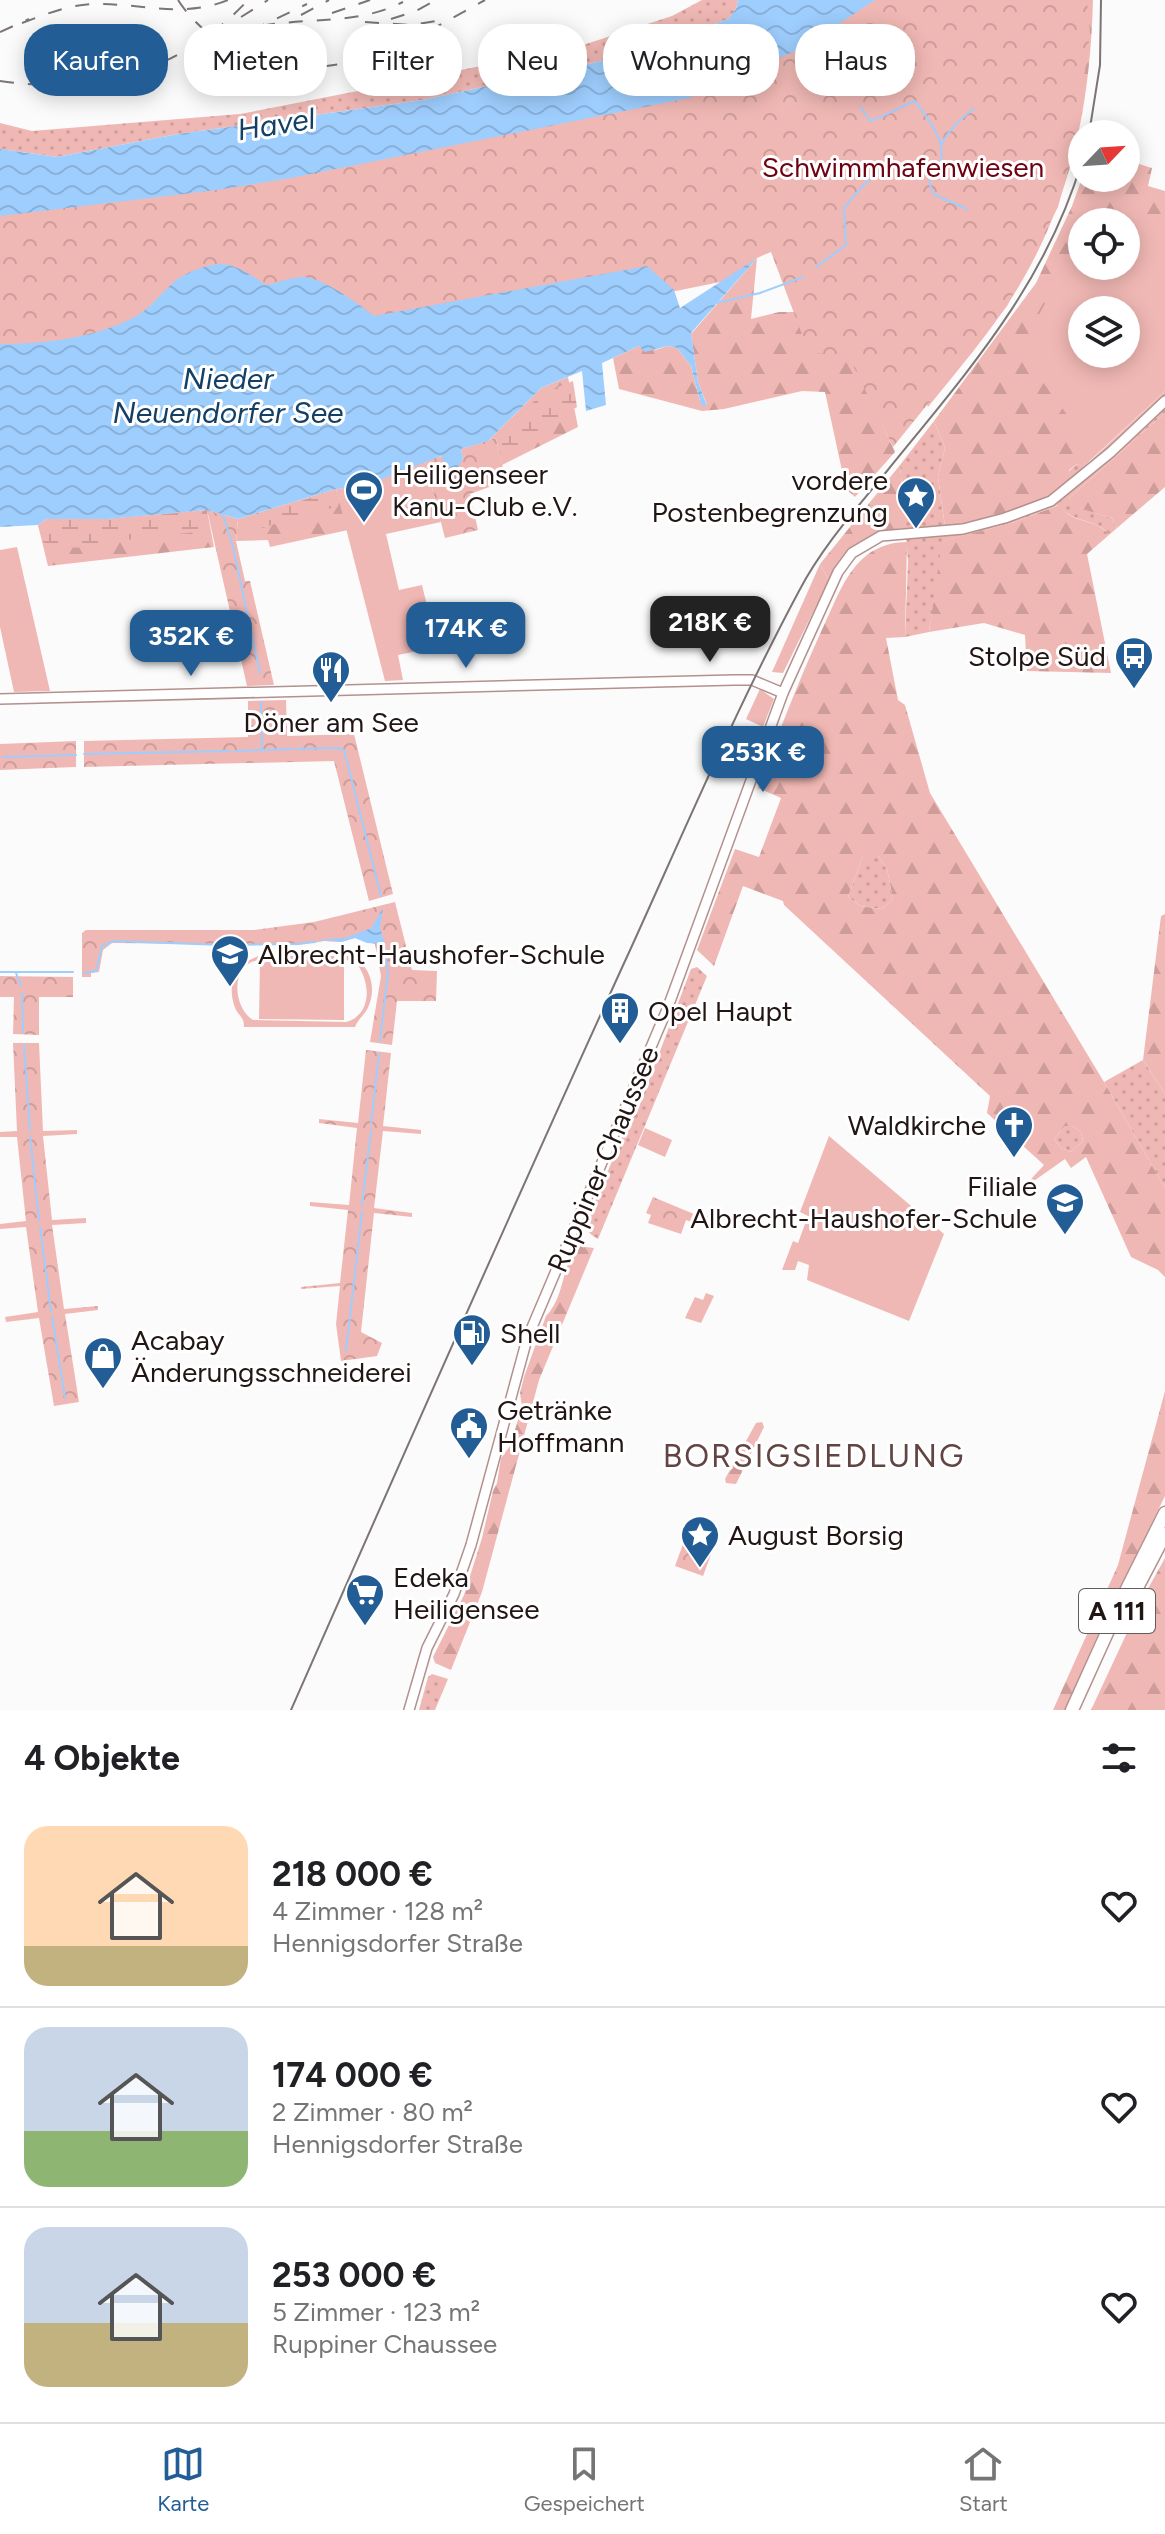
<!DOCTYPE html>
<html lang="de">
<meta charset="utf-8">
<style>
:root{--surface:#fff;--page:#f6f6f6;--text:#202124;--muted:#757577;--line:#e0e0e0;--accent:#225e95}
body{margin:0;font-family:Figtree,sans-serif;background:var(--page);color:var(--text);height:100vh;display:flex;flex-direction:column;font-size:30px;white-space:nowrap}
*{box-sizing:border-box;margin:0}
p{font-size:26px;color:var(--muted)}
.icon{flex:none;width:44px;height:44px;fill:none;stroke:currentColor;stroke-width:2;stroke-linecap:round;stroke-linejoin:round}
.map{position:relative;height:1710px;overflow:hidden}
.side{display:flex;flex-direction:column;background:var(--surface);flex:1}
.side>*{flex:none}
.top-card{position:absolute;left:24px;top:24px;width:1118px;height:72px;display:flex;gap:16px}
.needle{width:52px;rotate:65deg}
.fabs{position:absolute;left:1068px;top:120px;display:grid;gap:16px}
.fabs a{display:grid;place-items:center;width:72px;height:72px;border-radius:50%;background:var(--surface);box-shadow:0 4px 20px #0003;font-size:40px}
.price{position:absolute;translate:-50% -68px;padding:0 18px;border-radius:16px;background:var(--accent);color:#fff;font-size:26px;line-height:52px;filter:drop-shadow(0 2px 4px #0008)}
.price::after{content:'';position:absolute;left:50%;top:48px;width:24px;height:18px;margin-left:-12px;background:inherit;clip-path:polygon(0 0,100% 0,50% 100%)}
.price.on{background:#222;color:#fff}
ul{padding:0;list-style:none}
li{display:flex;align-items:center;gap:24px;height:200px;padding:0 24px}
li+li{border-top:2px solid var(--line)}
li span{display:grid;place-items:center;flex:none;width:224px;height:160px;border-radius:24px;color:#555}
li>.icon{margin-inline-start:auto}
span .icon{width:96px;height:96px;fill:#fffc;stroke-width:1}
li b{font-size:34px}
h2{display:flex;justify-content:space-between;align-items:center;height:96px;padding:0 24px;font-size:34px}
.tag{padding:0 28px;border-radius:32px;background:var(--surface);box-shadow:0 4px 20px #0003;font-size:28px;line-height:72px}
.tag.on{background:var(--accent);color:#fff}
.tabs{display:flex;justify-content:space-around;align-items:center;height:112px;border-top:2px solid var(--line);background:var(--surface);font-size:22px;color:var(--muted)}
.tabs a{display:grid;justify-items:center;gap:4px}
.tabs .on{color:var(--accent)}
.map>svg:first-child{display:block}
.grass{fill:url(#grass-dots)}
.forest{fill:url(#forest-firs);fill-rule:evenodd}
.wetland{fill:url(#wetland-marsh)}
.park{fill:url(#park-crowns)}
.garden{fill:#f0b8b4;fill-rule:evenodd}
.water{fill:url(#water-waves)}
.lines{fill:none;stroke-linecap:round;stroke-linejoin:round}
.stream{stroke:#9ecefe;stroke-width:2}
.secondary-casing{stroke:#b2918e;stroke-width:12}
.motorway-casing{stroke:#b2918e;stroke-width:15}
.secondary{stroke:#fff;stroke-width:9}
.motorway{stroke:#fff;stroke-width:12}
.tram{stroke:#7c7574;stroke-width:2}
.rail{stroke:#7c7574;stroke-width:2;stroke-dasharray:14 14;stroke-linecap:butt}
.labels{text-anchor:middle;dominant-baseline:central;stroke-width:6;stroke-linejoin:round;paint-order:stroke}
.shield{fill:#fff;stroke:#645c5b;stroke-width:2}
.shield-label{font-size:26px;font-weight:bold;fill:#221615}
.park-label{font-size:28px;fill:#6e0211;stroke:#fff}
.poi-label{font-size:28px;fill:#221615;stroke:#fff;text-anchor:start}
.street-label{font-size:28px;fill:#221615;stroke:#fff}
.water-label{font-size:30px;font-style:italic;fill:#154066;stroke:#fff}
.quarter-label{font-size:32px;letter-spacing:2px;fill:#624543;stroke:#fff}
</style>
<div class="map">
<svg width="1165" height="1710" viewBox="0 0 1165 1710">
<defs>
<pattern id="grass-dots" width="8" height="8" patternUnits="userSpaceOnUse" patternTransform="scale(2)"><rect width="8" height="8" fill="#f0b8b4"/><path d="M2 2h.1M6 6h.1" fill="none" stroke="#ce9d9a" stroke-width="1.8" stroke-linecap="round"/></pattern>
<pattern id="forest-firs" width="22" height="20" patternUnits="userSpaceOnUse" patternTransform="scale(2)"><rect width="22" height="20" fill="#f0b8b4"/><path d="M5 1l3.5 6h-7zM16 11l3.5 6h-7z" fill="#ce9d9a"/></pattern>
<pattern id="wetland-marsh" width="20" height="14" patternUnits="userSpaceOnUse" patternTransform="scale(2)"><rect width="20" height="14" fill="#f0b8b4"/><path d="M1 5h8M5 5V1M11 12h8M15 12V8" fill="none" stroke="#ce9d9a"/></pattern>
<pattern id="park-crowns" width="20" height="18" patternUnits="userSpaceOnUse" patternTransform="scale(2)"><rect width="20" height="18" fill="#f0b8b4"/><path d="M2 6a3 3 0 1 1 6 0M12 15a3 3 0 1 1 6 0" fill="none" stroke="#ce9d9a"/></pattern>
<pattern id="water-waves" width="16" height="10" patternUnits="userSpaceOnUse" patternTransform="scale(2)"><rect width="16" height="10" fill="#9ecefe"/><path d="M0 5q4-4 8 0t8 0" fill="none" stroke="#88b0d9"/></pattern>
</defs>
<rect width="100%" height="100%" fill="#fbfbfb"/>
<g class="grass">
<path d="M702,0H738L736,9L728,19L629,55L423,100L178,134L57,157L0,149V123L32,131L240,114L363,90L583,45L672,16Z"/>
<path d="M1165,391V413L1069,498L1076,507L1112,518L1117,528L1109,535C1096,517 1074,525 1058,505L1015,522L943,541L929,632L905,637L908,561L900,465L934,421L945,448L938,477L945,527L979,520L1038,501L1071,479L1069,471L1077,464L1084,467Z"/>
<path d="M863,856H878L887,869L893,899L882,909L860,906L848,897Z"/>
<path d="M697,967L707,976L598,1239C582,1231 583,1218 594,1204L628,1123L637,1112L691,969Z"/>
<path d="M1143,1060L1165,1094V1188L1104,1082Z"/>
<path d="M1065,1126H1072L1081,1132L1083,1141L1071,1152L1061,1148L1054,1139Z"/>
<path d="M432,1674L448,1679L435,1710H419L428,1677Z"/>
</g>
<g class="forest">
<path d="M1030,0H1093C1090,108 1071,203 1013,296C988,335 957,371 928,407L919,385L857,369L895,452L855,497L846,489L825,392L802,391L724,409L702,411L619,389L613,358L639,346L655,350L668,346L677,348L691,366L700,401L707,405L698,382L691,334L757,258L751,319L779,312H812L769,231L0,216Z"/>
<path d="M1126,160L1152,168L1148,186L1165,191V391L1083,467L1077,464L1069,470L1071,479C1036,509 989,518 945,527L938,477L945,448L934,421L1036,283L1072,206L1082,178H1126ZM1082,222H1126V266H1082ZM1082,310H1126V354H1082Z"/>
<path d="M568,377L578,427L502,465L496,438L488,441L541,388Z"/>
<path d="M1165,413V487L1117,528L1112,518L1075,507L1069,498Z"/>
<path d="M900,465L906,528C865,532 850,544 829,580L820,564Z"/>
<path d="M336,489L348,530L270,547L268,540L236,541L238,519Z"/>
<path d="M1059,505C1074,526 1096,517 1109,535L1087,554L1111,673L1027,671L1025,635L984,623L929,632L942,541L1015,522Z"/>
<path d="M207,510L214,547L48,566L38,525Z"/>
<path d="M907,542L905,637L886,638L898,700L905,705L930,793L1104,1082L1165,1188V1277L1158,1270L1131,1257L1086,1157L1071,1168L1065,1159L1021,1190L1044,1165L987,1113L990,1096L784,905L783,901L743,886L714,966L697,950L735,849L759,857L781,798L758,788C779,732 800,677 825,623C836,600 846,571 867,555C879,546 892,542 907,542ZM863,856H878L887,869L893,899L882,909L860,906L848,897ZM1065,1126H1072L1081,1132L1083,1141L1071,1152L1061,1148L1054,1139Z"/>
<path d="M1165,914V1094L1143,1060L1161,916Z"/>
<path d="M578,1246L594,1248L539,1380L482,1592L451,1670L435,1663L433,1657L464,1595L482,1538L493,1491L497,1483L501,1458L510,1446L522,1407L520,1393L524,1377L546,1316C565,1297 561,1266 578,1246Z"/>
<path d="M1165,1391V1496L1108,1612L1065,1710H1053L1118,1565Z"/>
<path d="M762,1422L764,1427L736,1484L726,1483L725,1479L756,1423Z"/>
<path d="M1165,1558V1710H1091L1145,1594Z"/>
</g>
<g class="wetland">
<path d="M573,381L577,407L537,431L507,459L495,437L543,393Z"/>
<path d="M330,491L338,507L304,514L251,532L242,530L240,522Z"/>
<path d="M201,511L208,531C191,533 174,534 157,535C127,538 69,557 43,542L38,525L46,519H108Z"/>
</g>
<g class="park">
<path d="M870,0H1087L1090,33L1075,144L1058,207L1007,306L893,447L848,355L809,353L771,252L757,258L730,280L424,342L74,346L0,344V209Z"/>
<path d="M496,438L506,481L470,494L478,530L445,538L425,461L442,456L463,460L461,449Z"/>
<path d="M207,510L238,519L236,541L245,581H250L274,685L247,686Z"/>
<path d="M286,700L287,736L354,734L393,894L369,901L334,761L84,767V741L248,737V701Z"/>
<path d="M76,741V767L0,770V744Z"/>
<path d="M395,902L412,970L437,971L436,1001H397L392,1045L370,1042L381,976L375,944L355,938L341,942L324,941L297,945L112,943L103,950L99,972L91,973V977H82V933L86,930H254L314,922Z"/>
<path d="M0,976L73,977V997H39V1035L13,1034L14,997H0Z"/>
<path d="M13,1043H39L43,1131L77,1130V1134L43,1136L52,1220L86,1218V1223L52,1225L64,1309L98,1306V1310L65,1314L79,1402L54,1406L39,1318L6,1322L5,1317L38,1312L26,1227L0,1229V1224L26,1221L17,1137H0V1132L17,1131Z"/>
<path d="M366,1050L391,1053L383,1126L421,1130V1134L383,1131L374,1208L412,1213V1217L374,1213L361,1332L382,1343L377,1356L341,1361L336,1324L340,1286L301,1289V1287L340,1283L348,1210L310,1206V1202L349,1205L357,1128L319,1123V1119L358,1123Z"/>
<path d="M653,1197L694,1214L699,1212L710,1217L715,1213L725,1218L717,1222L714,1230L686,1220L681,1234L648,1223L651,1215L646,1213Z"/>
<path d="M690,1525L718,1536L703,1576L675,1566Z"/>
</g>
<g class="garden">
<path d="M1126,225L1165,236V375L1088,443L1019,350L1082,238V266H1126ZM1082,310H1126V354H1082Z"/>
<path d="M425,461L441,522L386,534L399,590L422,585L437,647L398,655L403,680L385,681L336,489L368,485Z"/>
<path d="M17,547L50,691L14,692L0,627V550Z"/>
<path d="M820,564L829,580L783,673L772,672Z"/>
<path d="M760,689L774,699L763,727L746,719Z"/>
<path d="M258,956H349C369,962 377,986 369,1005C366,1014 358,1019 355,1027H244C244,1017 240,1017 236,1010C229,995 231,978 239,965ZM260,960L259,1019L344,1020V961L303,960H347L357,964C371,983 372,1015 346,1022L253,1020C232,1007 230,962 260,960Z"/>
<path d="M645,1128L672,1140L665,1157L638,1145Z"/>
<path d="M829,1136L944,1234L909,1321L807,1280L809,1265L798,1261L795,1270H782L793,1241L798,1243L808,1216L800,1212Z"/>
<path d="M706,1293L714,1296L701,1323L685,1318L695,1297L703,1300Z"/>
</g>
<g class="water">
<path d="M738,0H875L804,47L689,98L291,178L217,190L0,216V149L57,157L178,134L423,100L629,55L728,19L736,9Z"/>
<path d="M757,258L691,333L698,382L707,406H702L700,401L691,366L677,348L668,346L645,352L639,346L602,363L606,405L586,411L582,371L541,388L488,441L461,449L463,459L455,471L445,464L441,456L368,485L353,487L355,498L351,499L347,488L336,489L238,519L207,510L108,519H46L38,525L0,527V344C44,344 93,338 133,318C149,310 161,293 175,281C185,273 208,264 221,264C236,264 254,277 266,285C277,283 292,277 303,277C322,277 359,304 374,316L647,266L674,290L680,308Z"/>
<path d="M383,908L380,928L385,944L367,943L355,938L341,942L326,940L314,943L324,939L345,938L371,928Z"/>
</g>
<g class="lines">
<g class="stream">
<path d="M941,145C947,132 963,116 974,109"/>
<path d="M936,171L929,182L933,194L967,209"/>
<path d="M816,267L846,245L844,208C874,171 888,156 937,169C952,147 928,119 915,101C899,107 886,116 870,121L860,106"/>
<path d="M716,303L760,293L803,277"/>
<path d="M223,515L233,547L260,673"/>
<path d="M261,702L262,749"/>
<path d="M296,749L338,748L344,750L381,896"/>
<path d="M235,751L292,749"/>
<path d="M84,754L230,751"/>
<path d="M3,757L76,755"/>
<path d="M0,972H73"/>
<path d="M16,973L21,986"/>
<path d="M84,973L96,971L102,946L114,941L222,945L297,944L315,942"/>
<path d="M22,993L23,1032"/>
<path d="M380,1041L388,973L384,946"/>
<path d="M24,1045L30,1130"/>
<path d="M371,1124L379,1054"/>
<path d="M30,1136L39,1220"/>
<path d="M362,1206L371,1130"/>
<path d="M40,1227L51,1311"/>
<path d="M52,1316L65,1398"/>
<path d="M346,1351L362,1212"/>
</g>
<defs>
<g id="secondary">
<path d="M0,699L734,680H752L783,693"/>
<path d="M409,1710L427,1648L454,1594L471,1545L527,1339L668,1007L783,693L838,572L852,553L881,536L963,529L1005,518L1051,501L1111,452L1165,401"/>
</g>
<g id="motorway">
<path d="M1128,1605L1165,1534"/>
<path d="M1072,1710L1125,1593L1165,1513"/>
</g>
</defs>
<use href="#secondary" class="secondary-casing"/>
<use href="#motorway" class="motorway-casing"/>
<use href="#secondary" class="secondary"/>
<use href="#motorway" class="motorway"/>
<g class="tram">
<path d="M1089,134L1100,65L1101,0"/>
<path d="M291,1710C403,1456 515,1201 631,948C685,829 737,707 799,591C822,547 856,509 887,471C967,372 1045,286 1082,161"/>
</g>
<g class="rail">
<path d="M178,0C194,25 221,46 249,57C335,89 412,40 485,0"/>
<path d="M332,13L370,0"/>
<path d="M301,15L329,0"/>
<path d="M241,17L268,0"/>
<path d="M391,19L416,11L436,0"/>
<path d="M365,22L410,25L437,21"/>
<path d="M22,23C47,14 72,3 99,4C144,4 184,18 228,0"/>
<path d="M261,26C310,17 358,25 403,2"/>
<path d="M0,32L29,19"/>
<path d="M225,39L261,26L307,4"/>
<path d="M209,75L279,72"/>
<path d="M0,81C96,95 181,72 248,0"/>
</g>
</g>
<defs>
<symbol id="stadium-pin" viewBox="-11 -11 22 30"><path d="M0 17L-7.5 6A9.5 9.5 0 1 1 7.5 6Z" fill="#225e95" stroke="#fff"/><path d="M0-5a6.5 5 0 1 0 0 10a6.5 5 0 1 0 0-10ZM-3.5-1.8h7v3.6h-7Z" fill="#fff"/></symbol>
<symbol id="sight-pin" viewBox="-11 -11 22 30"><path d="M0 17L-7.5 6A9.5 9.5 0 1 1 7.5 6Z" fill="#225e95" stroke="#fff"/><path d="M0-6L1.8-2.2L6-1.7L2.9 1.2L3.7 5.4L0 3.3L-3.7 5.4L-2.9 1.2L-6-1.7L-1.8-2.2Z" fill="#fff"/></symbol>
<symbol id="bus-pin" viewBox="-11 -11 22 30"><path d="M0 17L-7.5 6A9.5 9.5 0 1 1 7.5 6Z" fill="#225e95" stroke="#fff"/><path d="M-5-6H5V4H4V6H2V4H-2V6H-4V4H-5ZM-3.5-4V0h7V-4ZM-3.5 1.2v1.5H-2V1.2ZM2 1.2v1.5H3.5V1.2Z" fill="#fff"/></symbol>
<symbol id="restaurant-pin" viewBox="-11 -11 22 30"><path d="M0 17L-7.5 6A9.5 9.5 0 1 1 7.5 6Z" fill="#225e95" stroke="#fff"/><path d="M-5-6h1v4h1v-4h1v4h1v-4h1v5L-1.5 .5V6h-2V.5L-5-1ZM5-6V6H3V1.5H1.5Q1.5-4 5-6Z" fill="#fff"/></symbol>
<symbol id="school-pin" viewBox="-11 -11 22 30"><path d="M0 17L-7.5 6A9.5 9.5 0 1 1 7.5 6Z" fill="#225e95" stroke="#fff"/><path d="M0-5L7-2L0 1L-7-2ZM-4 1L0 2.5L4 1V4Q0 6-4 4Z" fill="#fff"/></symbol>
<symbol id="building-pin" viewBox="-11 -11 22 30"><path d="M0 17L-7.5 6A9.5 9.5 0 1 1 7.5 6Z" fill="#225e95" stroke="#fff"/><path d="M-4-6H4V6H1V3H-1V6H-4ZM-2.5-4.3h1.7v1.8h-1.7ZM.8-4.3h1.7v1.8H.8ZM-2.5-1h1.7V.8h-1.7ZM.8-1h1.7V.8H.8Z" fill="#fff"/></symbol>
<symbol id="church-pin" viewBox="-11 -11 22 30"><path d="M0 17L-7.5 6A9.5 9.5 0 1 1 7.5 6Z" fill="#225e95" stroke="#fff"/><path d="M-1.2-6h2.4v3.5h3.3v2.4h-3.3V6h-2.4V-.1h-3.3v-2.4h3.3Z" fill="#fff"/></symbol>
<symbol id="fuel-pin" viewBox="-11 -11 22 30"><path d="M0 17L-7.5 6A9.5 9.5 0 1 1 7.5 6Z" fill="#225e95" stroke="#fff"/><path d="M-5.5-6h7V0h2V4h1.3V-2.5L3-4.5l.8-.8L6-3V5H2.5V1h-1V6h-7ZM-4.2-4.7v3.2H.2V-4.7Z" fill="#fff"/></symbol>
<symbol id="shop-pin" viewBox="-11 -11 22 30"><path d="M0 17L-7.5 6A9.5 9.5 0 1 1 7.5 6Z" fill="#225e95" stroke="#fff"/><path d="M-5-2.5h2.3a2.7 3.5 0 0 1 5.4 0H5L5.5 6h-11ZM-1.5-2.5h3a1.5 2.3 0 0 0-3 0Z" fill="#fff"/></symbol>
<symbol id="civic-pin" viewBox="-11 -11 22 30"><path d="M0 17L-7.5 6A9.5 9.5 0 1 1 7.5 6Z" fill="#225e95" stroke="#fff"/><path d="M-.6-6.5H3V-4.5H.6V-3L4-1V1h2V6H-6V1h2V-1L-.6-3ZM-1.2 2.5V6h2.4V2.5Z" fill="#fff"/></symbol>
<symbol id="supermarket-pin" viewBox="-11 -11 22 30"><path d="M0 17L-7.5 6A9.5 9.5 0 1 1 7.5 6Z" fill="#225e95" stroke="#fff"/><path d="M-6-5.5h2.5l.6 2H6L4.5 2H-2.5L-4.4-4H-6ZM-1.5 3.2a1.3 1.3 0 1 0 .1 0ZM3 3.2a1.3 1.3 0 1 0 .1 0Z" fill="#fff"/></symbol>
</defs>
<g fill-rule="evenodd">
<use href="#stadium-pin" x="342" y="468" width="44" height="60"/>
<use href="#sight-pin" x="894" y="474" width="44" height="60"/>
<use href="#bus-pin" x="1112" y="634" width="44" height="60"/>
<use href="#restaurant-pin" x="309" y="648" width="44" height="60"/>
<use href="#school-pin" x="208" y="932" width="44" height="60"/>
<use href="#building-pin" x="598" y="989" width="44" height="60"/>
<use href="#church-pin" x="992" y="1103" width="44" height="60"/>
<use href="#school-pin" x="1043" y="1180" width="44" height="60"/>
<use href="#fuel-pin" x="450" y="1311" width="44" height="60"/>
<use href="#shop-pin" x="81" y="1334" width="44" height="60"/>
<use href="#civic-pin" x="447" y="1404" width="44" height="60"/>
<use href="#sight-pin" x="678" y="1513" width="44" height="60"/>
<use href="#supermarket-pin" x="343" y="1571" width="44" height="60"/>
</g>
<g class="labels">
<rect class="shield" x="1079" y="1589" width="76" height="44" rx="6"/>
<g class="shield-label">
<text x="1117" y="1611">A 111</text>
</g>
<g class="park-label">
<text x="903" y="167">Schwimmhafenwiesen</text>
</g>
<g class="poi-label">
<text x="392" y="474">Heiligenseer<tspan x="392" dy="32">Kanu-Club e.V.</tspan></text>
<text x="888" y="480" text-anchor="end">vordere<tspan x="888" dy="32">Postenbegrenzung</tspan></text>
<text x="1106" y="656" text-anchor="end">Stolpe Süd</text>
<text x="331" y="722" text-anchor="middle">Döner am See</text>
<text x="258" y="954">Albrecht-Haushofer-Schule</text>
<text x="648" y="1011">Opel Haupt</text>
<text x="986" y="1125" text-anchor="end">Waldkirche</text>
<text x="1037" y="1186" text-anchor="end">Filiale<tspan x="1037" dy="32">Albrecht-Haushofer-Schule</tspan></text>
<text x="500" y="1333">Shell</text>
<text x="131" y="1340">Acabay<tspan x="131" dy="32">Änderungsschneiderei</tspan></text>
<text x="497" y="1410">Getränke<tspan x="497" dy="32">Hoffmann</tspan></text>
<text x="728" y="1535">August Borsig</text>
<text x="393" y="1577">Edeka<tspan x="393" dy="32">Heiligensee</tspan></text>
</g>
<g class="street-label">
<text transform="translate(603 1159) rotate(-67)">Ruppiner Chaussee</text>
</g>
<g class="water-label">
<text transform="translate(276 124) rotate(-9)">Havel</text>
<text x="228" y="378">Nieder<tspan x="228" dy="34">Neuendorfer See</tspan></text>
</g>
<g class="quarter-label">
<text x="814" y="1456">BORSIGSIEDLUNG</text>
</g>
</g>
</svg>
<div class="fabs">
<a><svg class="needle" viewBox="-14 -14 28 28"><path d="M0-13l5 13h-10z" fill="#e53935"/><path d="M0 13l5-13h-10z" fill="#757577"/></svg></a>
<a><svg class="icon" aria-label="locate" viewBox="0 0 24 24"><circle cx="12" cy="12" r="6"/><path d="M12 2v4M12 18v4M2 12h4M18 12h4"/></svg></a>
<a><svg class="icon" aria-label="layers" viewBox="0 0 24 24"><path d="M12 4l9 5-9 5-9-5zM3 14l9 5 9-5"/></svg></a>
</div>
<b class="price on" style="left:710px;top:664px">218K €</b>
<b class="price" style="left:466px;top:670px">174K €</b>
<b class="price" style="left:191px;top:678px">352K €</b>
<b class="price" style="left:763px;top:794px">253K €</b>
<div class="top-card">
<a class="tag on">Kaufen</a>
<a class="tag">Mieten</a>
<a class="tag">Filter</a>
<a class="tag">Neu</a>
<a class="tag">Wohnung</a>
<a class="tag">Haus</a>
</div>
</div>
<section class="side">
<h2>4 Objekte<svg class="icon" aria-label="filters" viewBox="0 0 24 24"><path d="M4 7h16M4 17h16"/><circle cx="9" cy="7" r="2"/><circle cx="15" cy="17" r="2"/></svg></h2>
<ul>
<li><span style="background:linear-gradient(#ffd9b3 75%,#c2b280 0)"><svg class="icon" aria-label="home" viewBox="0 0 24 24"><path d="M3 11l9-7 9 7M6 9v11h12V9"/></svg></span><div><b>218 000 €</b><p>4 Zimmer · 128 m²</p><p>Hennigsdorfer Straße</p></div><svg class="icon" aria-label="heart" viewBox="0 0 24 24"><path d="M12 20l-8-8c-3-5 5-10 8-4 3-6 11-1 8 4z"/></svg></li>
<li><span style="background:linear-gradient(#c9d6e8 65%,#8fb573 0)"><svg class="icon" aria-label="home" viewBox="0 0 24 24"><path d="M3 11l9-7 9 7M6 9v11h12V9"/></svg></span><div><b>174 000 €</b><p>2 Zimmer · 80 m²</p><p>Hennigsdorfer Straße</p></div><svg class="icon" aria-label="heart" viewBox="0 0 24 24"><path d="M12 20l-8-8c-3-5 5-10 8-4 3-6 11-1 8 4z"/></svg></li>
<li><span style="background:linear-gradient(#c9d6e8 60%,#c2b280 0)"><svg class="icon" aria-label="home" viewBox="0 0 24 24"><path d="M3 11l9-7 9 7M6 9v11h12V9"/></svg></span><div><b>253 000 €</b><p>5 Zimmer · 123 m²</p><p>Ruppiner Chaussee</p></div><svg class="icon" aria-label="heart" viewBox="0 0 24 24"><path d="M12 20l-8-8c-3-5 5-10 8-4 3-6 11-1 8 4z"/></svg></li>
</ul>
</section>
<nav class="tabs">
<a class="on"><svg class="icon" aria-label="map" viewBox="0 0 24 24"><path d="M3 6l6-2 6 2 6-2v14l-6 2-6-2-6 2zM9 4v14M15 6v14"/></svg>Karte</a>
<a><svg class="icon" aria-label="saved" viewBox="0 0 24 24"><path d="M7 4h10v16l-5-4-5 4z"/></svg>Gespeichert</a>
<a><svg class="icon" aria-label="home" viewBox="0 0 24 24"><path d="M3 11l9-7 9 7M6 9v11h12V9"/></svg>Start</a>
</nav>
